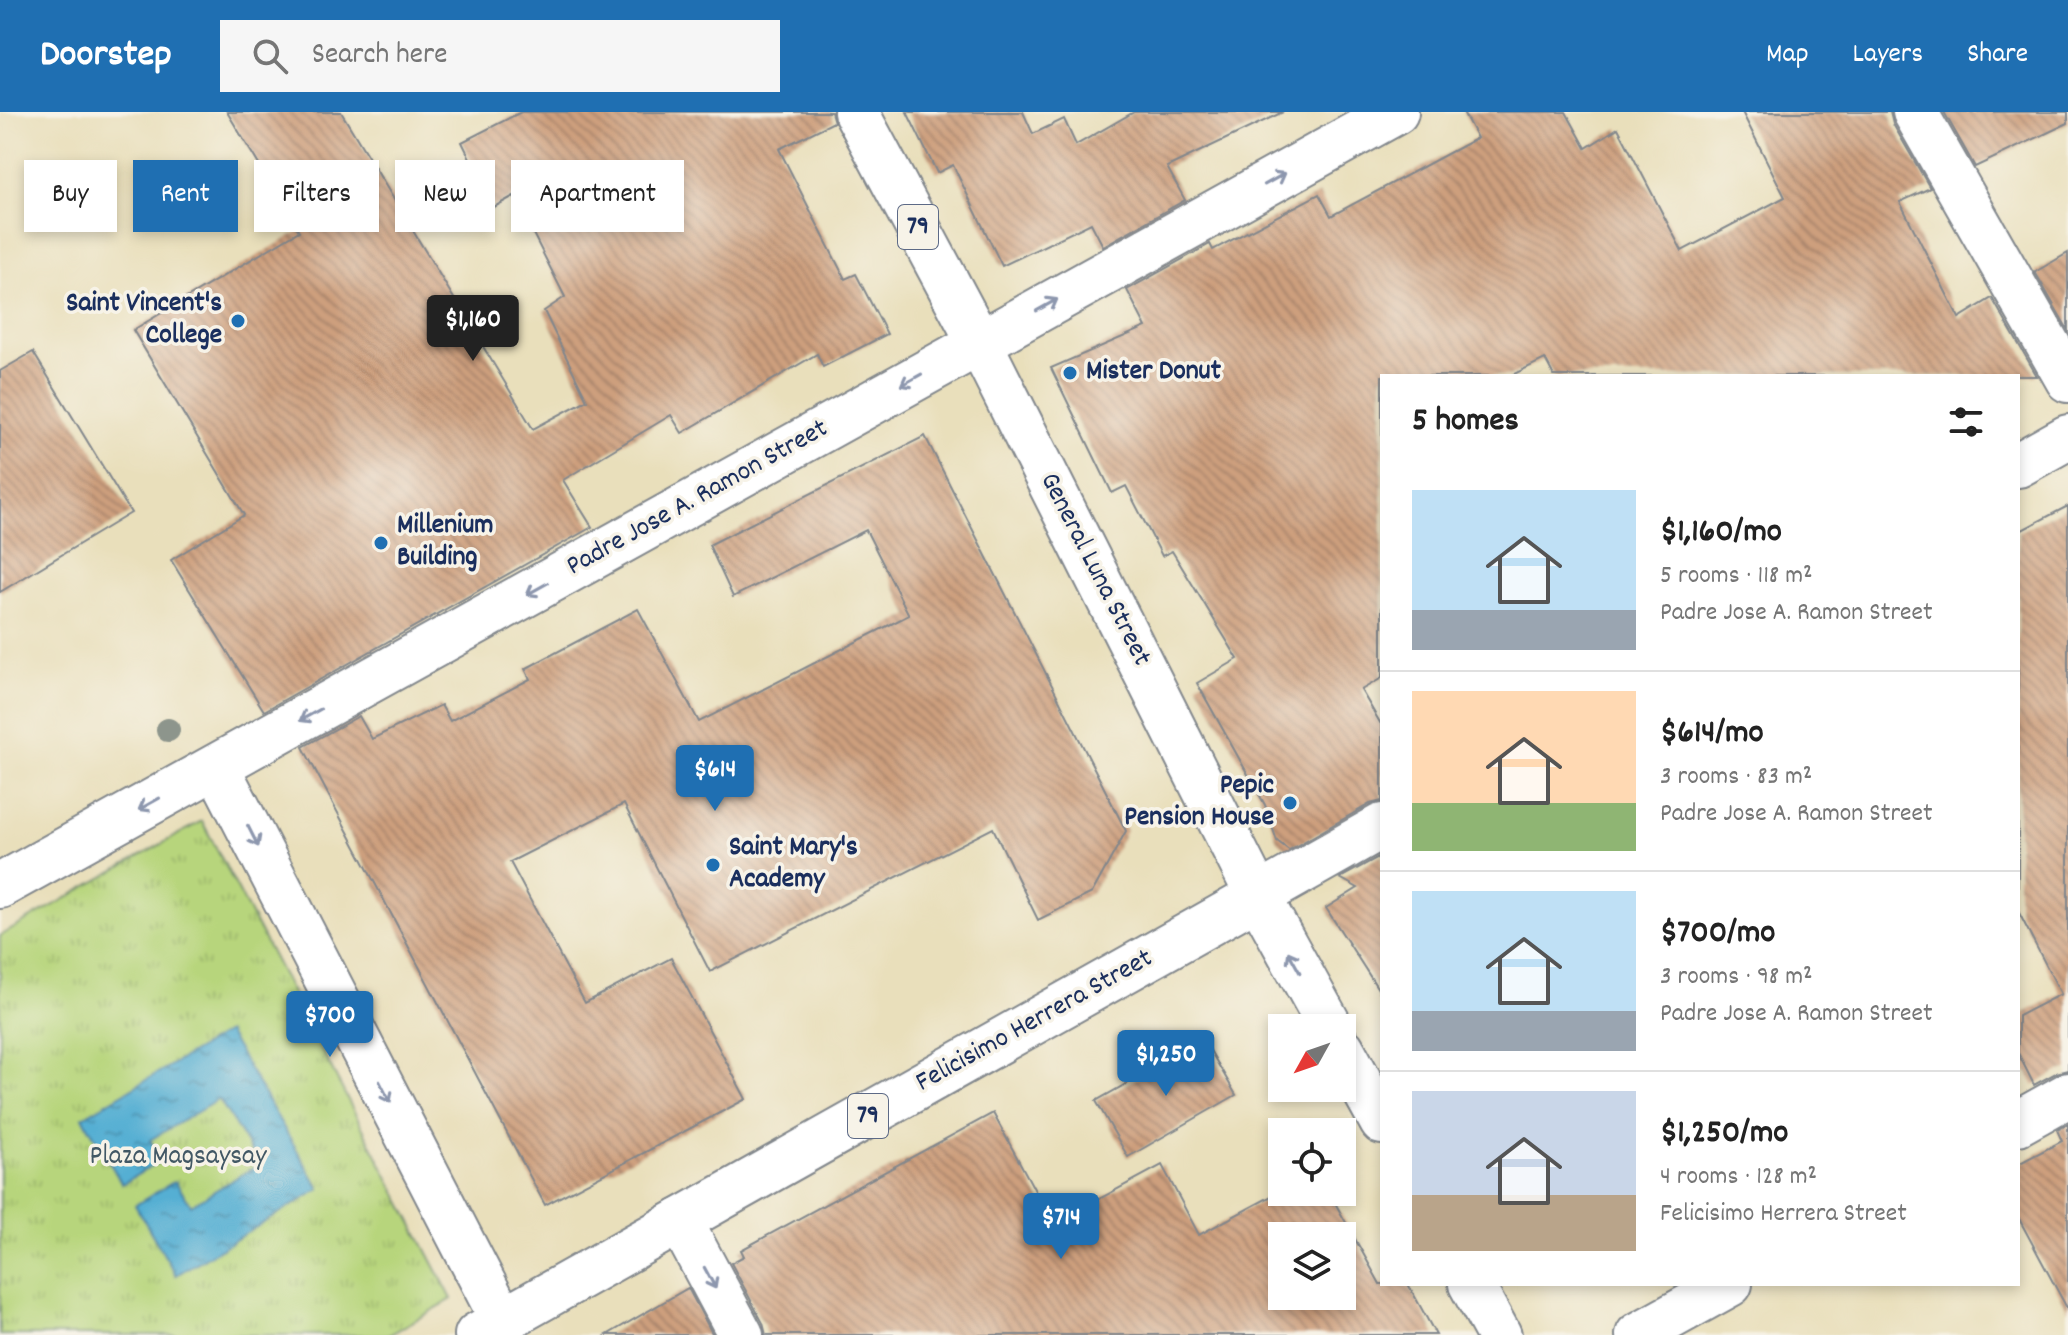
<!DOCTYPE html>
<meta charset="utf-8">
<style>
:root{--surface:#fff;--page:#f6f6f6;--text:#222;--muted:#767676;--line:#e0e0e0;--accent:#1f6fb2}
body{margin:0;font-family:Dekko,sans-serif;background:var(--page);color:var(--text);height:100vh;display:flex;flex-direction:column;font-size:30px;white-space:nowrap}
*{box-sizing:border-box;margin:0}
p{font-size:26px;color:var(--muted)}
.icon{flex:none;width:44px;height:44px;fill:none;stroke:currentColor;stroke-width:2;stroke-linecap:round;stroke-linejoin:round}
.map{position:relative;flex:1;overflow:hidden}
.sheet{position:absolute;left:1380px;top:262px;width:640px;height:912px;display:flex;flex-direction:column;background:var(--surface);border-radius:0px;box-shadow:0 4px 12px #0003}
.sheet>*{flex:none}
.hud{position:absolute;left:24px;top:48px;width:760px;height:72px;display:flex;gap:16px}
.needle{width:52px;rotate:230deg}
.tools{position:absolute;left:1268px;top:902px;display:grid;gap:16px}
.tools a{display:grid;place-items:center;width:88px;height:88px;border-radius:0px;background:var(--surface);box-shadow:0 4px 12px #0003;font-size:40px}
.price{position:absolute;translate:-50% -68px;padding:0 18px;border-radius:8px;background:var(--accent);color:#fff;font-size:26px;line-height:52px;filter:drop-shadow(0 2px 4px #0008)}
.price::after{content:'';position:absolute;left:50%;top:48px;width:24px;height:18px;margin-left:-12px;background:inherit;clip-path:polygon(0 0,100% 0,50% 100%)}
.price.active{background:#222;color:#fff}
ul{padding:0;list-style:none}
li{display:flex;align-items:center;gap:24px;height:200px;padding:0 32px}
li+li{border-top:2px solid var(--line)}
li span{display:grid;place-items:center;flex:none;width:224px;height:160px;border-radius:0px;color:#555}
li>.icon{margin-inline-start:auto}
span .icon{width:96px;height:96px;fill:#fffc;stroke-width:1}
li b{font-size:34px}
h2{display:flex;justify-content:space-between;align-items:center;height:96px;padding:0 32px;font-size:34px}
.pill{padding:0 28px;border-radius:0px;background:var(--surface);box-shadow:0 4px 12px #0003;font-size:28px;line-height:72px}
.pill.active{background:var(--accent);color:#fff}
header{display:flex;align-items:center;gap:48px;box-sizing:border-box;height:112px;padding:0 40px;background:var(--accent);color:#fff}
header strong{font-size:38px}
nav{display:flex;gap:44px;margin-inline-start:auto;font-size:28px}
.search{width:560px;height:72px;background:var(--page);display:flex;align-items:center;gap:20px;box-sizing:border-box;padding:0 28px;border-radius:0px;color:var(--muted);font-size:30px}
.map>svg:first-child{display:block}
.park{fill:url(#park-tufts);stroke:#69826c;stroke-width:2}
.water{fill:url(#water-ripples);stroke:#386f98;stroke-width:2}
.building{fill:url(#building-back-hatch);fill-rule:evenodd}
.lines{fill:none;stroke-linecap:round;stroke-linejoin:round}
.minor-casing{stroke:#82878c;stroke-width:48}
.tertiary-casing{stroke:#82878c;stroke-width:48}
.primary-casing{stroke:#82878c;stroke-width:48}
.minor{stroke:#fff;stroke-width:44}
.tertiary{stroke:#fff;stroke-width:44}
.primary{stroke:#fff;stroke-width:44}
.tree{fill:#8d958c}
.oneway{stroke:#8d97ae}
.poi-dot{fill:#1f6fb2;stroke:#f7f3e8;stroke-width:3}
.labels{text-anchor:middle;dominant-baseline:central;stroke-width:7;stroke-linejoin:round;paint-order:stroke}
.shield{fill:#f7f3e8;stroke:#5d6a87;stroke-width:2}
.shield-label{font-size:26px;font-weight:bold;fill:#1b2f5e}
.poi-label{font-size:28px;font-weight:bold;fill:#1b2f5e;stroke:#f7f3e8;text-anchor:start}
.street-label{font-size:28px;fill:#1b2f5e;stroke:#f7f3e8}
.park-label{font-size:28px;fill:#425865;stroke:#f7f3e8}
</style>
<header>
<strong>Doorstep</strong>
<div class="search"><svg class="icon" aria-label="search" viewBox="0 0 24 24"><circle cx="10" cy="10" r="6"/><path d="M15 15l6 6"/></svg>Search here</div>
<nav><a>Map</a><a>Layers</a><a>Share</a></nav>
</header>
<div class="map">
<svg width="2068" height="1223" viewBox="0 0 2068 1223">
<defs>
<pattern id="park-tufts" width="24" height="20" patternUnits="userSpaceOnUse" patternTransform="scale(2)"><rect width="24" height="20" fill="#b7d57b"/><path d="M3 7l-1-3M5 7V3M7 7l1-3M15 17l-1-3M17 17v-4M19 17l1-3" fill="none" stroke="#9db76d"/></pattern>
<pattern id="water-ripples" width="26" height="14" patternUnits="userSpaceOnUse" patternTransform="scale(2)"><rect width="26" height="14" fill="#55afd3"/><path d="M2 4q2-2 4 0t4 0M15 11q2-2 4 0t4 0" fill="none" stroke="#468fae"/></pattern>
<pattern id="building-back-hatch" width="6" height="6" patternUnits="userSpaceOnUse" patternTransform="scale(2)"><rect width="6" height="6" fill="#cd9f7d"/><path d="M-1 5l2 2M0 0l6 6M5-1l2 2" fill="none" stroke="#a6826a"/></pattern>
</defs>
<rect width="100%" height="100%" fill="#f7f3e8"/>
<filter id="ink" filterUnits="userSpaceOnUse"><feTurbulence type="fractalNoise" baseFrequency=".0125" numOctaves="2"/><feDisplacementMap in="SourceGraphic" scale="16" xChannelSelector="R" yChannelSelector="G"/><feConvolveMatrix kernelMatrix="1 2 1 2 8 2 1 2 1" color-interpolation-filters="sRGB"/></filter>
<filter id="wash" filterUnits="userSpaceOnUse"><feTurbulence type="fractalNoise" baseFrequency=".006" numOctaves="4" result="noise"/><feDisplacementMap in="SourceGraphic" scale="32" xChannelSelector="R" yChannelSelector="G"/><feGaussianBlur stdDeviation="1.8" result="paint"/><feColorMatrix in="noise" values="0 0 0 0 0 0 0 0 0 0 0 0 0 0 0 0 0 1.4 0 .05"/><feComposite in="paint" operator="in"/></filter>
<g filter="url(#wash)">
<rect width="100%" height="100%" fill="#e9dfbb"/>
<path class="park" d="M202,709L452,1187L389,1223H0V824Z"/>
<path class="water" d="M227,920L320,1077L176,1163L135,1093L175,1069L191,1093L259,1052L219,987L150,1028L162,1048L122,1072L83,1005Z"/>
<g id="blocks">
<g class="building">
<path d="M227,0H341L533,317L587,288L544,199L565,185L514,84L494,95L462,30L521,0H831L834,10L779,37L845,167L856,162L887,222L823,255L817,242L682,321L671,303L563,368L592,415L264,599L171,448L244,403L133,218L299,119Z"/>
<path d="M907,0H1023L1033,22L1064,7L1076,33L1134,0H1283L1167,55L1185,88L1103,134L1091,111L1002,154L953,53L937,61Z"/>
<path d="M1463,0H1566L1586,36L1618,16L1682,139L1785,85L1742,0H1890L1893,12L1930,76L1900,90L1959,206L1992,186L2037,264H1554L1545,247L1510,264H1382V566L1361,578L1382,614V689L1370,692L1289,738L1277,729L1265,693L1197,571L1238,547L1172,439L1162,444L1126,374L1112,381L1051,256L1146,215L1127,178L1210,132L1213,138L1319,82L1331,104L1477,26Z"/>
<path d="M1944,0H2068V11L1975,55Z"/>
<path d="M2068,141V218L2035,160Z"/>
<path d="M33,240L131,401L0,480V259Z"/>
<path d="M925,324L1126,719L1092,781L1038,808L993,716L710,860L624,692L510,750L585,891L671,846L746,987L545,1093L303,635L359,604L372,627L441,593L450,609L530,567L525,557L638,497L699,610L909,503L866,418L733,485L709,433Z"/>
<path d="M2068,394V958L2056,961L2034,973L2018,941V904L2061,882L2018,799V420Z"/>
<path d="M1382,743V883L1326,796L1358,776L1340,766Z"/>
<path d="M1204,928L1236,983L1128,1045L1096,989Z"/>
<path d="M993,1001L1053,1112L1162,1053L1199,1123L1279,1080H1329L1380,1172H1408L1436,1223H766L763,1211L731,1151L744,1144L741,1138ZM1282,1124H1342V1184H1282Z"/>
<path d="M2068,1012V1198L2018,1105V1052L2062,1029L2057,1018Z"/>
<path d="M688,1176L713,1223H607Z"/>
</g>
</g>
</g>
<g filter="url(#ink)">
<use href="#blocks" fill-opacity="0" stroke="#82878c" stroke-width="2"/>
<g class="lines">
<defs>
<g id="minor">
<path d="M1915,0L2068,268"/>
<path d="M217,655L503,1209"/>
<path d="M0,774L1396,0"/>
<path d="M2018,1011L2068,983"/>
<path d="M680,1109L741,1223"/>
<path d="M1638,1223L1730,1172"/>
</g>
<g id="tertiary">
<path d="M2018,353L2068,325"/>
<path d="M1331,916L1258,784L1382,714"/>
<path d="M1342,937L1382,1010"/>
<path d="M1471,1172L1499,1223"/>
</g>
<path id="primary" d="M477,1223L1258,784L979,230L856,0"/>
</defs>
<use href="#minor" class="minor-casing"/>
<use href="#tertiary" class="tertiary-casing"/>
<use href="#primary" class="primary-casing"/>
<use href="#minor" class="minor"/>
<use href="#tertiary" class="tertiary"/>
<use href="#primary" class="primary"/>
</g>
<circle class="tree" cx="168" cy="618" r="12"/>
<defs><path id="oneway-shaft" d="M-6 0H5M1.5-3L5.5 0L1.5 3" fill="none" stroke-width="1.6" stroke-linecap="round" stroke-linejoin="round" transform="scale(2)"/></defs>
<g class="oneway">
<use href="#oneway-shaft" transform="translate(1275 67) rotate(-29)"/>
<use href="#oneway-shaft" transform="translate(1047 193) rotate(-29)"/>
<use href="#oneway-shaft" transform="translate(911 268) rotate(151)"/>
<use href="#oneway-shaft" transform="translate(537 477) rotate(151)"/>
<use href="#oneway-shaft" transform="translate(310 603) rotate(151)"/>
<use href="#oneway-shaft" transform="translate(149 692) rotate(151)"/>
<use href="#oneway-shaft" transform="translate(253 724) rotate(63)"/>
<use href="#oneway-shaft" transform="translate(1294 850) rotate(-119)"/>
<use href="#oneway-shaft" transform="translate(385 980) rotate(63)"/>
<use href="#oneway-shaft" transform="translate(710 1166) rotate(62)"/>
</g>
</g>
<g class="poi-dot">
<circle cx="238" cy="209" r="8"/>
<circle cx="1070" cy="261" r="8"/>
<circle cx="381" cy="431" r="8"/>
<circle cx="1290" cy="691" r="8"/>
<circle cx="713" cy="753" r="8"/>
</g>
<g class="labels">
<g class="shield">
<rect x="898" y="93" width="40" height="44" rx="6"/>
<rect x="848" y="982" width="40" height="44" rx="6"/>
</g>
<g class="shield-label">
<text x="918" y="115">79</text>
<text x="868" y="1004">79</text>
</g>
<g class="poi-label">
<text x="222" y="193" text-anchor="end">Saint Vincent's<tspan x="222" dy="32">College</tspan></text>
<text x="1086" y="261">Mister Donut</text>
<text x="397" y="415">Millenium<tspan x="397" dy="32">Building</tspan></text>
<text x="1274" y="675" text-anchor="end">Pepic<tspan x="1274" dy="32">Pension House</tspan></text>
<text x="729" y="737">Saint Mary's<tspan x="729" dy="32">Academy</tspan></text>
</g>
<g class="street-label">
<text transform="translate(698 387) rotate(-29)">Padre Jose A. Ramon Street</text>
<text transform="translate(1094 458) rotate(63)">General Luna Street</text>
<text transform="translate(1035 910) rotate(-29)">Felicisimo Herrera Street</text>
</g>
<g class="park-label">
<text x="178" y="1046">Plaza Magsaysay</text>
</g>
</g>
</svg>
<div class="tools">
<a><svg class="needle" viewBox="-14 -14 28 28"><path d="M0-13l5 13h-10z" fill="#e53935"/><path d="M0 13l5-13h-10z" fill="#767676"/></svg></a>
<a><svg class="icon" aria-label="locate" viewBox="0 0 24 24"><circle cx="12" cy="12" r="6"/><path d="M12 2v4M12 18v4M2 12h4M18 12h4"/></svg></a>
<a><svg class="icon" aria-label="layers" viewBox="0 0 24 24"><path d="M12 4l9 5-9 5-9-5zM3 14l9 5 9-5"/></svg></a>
</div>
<b class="price active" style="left:473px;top:251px">$1,160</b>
<b class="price" style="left:715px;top:701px">$614</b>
<b class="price" style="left:330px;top:947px">$700</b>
<b class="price" style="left:1166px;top:986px">$1,250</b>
<b class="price" style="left:1061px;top:1149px">$714</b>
<div class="hud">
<a class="pill">Buy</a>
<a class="pill active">Rent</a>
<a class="pill">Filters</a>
<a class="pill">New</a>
<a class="pill">Apartment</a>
</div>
<section class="sheet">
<h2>5 homes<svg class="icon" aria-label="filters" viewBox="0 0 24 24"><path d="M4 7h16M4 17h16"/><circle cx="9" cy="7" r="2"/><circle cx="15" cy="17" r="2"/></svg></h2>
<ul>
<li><span style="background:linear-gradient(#bfe0f5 75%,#9aa5b1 0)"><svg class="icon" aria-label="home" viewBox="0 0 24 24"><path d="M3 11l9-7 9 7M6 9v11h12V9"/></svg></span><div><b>$1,160/mo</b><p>5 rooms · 118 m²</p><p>Padre Jose A. Ramon Street</p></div></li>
<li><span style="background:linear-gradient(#ffd9b3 70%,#8fb573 0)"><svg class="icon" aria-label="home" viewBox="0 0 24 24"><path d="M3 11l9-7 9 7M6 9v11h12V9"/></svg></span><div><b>$614/mo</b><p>3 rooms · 83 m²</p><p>Padre Jose A. Ramon Street</p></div></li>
<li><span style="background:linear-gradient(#bfe0f5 75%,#9aa5b1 0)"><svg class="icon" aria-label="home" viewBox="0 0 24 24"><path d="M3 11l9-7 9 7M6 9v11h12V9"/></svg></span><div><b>$700/mo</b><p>3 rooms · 98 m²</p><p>Padre Jose A. Ramon Street</p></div></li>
<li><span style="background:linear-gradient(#c9d6e8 65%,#b9a48a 0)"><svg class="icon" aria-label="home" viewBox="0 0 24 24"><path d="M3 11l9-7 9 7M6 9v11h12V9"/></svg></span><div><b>$1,250/mo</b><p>4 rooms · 128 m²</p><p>Felicisimo Herrera Street</p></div></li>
</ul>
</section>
</div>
